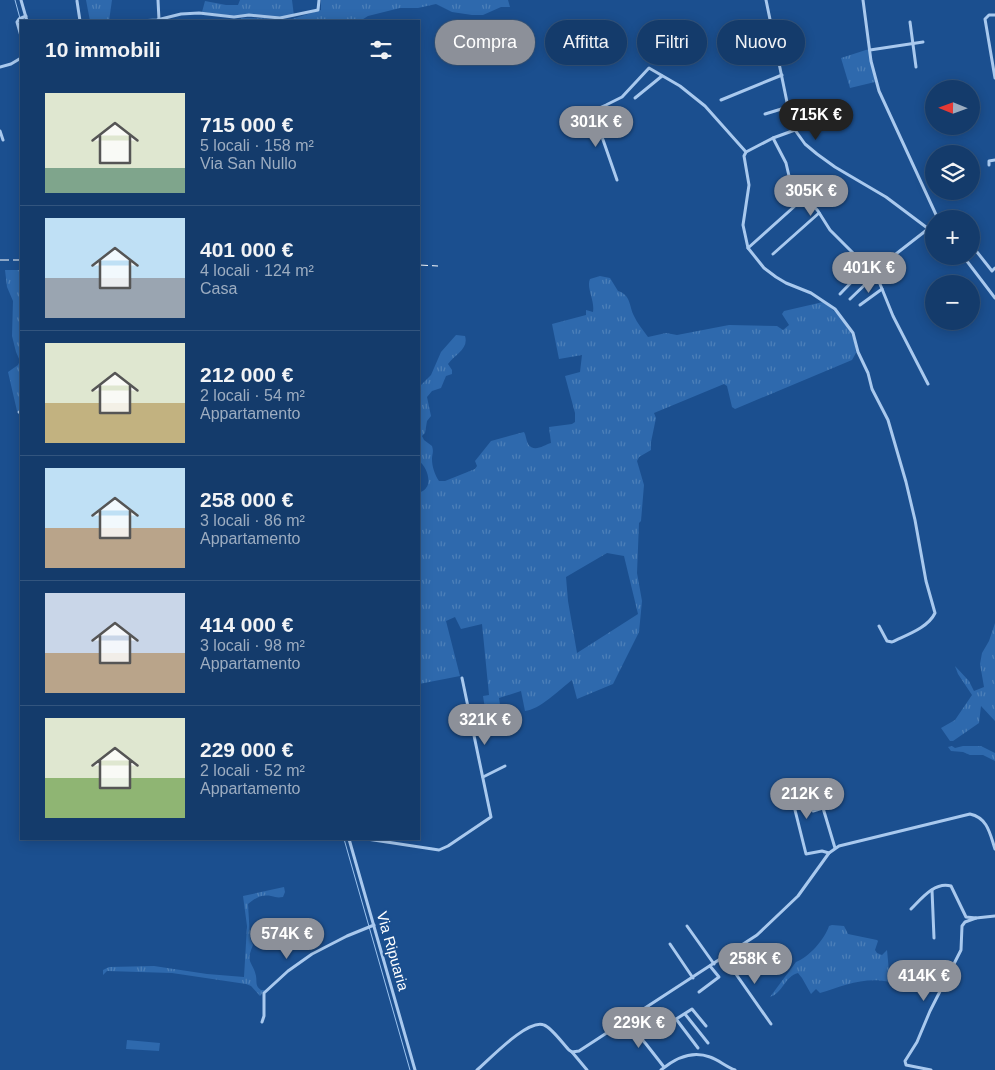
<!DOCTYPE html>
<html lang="it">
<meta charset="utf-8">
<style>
:root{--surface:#143b6b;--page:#214673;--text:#f1f3f6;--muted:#9dadc1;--line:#33557e;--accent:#8c9099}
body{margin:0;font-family:Arial,sans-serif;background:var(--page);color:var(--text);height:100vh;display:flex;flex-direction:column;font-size:19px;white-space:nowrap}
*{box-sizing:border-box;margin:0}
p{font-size:16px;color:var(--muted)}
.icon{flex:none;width:28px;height:28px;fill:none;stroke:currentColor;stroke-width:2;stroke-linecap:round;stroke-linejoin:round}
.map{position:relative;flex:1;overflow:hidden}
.panel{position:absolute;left:20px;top:20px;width:400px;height:820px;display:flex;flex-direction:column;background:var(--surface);border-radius:0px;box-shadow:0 2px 12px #0003,0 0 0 1px var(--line)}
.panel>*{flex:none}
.guide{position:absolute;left:435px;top:20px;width:475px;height:45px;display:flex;gap:10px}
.needle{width:32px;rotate:271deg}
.buttons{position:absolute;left:925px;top:80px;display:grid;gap:10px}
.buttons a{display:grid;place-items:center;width:55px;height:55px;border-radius:50%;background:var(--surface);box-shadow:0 2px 12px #0003,0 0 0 1px var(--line);font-size:25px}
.price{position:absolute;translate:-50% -42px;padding:0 11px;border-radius:18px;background:var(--accent);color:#fff;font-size:16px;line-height:32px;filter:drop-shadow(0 1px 2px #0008)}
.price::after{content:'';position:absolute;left:50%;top:30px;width:15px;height:11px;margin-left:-8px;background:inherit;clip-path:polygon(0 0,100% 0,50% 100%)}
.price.on{background:#222;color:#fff}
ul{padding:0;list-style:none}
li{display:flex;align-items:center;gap:15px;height:125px;padding:0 25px}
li+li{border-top:1px solid var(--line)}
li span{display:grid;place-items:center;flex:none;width:140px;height:100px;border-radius:0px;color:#555}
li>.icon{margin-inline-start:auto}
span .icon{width:60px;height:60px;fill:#fffc;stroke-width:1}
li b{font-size:21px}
h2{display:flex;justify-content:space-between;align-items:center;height:60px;padding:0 25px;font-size:21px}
.chip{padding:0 18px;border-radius:22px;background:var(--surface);box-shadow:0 2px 12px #0003,0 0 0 1px var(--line);font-size:18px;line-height:45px}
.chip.on{background:var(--accent);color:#fff}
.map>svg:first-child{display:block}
.grass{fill:url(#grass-tufts);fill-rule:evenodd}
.garden{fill:#2e69ad}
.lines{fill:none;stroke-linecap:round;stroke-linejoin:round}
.stream{stroke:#9cc4f0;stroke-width:1}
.minor{stroke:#a9c9ee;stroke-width:3}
.rail{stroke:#fff;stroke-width:1;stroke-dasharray:9 4;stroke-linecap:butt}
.labels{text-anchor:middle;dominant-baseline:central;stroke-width:4.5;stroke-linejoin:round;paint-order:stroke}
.street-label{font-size:15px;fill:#fff;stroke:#1b4f8f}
</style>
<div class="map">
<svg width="995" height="1070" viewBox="0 0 995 1070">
<defs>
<pattern id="grass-tufts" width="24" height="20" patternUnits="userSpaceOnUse" patternTransform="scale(1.25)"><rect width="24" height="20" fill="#2e69ad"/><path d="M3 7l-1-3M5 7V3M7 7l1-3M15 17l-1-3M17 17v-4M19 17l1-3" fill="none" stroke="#4d80b9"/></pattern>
</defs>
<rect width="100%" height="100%" fill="#1b4f8f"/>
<g class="grass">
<path d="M86,0H112L109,21H90Z"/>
<path d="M240,0H292L294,16L288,17L230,16L202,12L205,1L226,5H238Z"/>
<path d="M321,0H508L510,7H501L483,15H472L452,12L436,4L418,8H400L368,16L360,21H241V18L292,19L321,10Z"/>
<path d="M869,49L875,82L850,88L841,58Z"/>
<path d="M5,270H21V410L17,411L8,372L18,365L20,361L16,352L12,336L13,301L7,287Z"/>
<path d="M600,276L610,278L618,291C631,295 629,306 634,316C637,323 643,330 648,337L666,333L677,335L729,325L777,326L783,330L789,325L782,314L784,311L823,302C840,314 855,332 856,353L852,360L735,409L732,407L727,386L724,384L654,413L656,418L651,442V450L639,457L637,461L644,485L641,521L639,523L637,573L642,601L639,632L613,684L577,699L572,680C559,690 539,710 525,711L521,691L499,698L502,718L487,722L483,696L489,695L482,624L461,629L455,617L446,621L460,676L419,684V493C421,492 425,490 426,488C432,481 426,466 419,461V387L431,375L441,352L456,335L465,336C469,349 455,354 448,364L452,370V374L446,376L441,388L432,391L427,397L431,416L427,421L425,433L422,436L424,440L432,446C434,452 432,454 432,459C432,467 435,475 439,481H445L475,469L477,466L475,461L491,441L524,432C526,435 526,440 528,444C534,453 544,445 551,443L549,427L572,424L575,422V413L565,376L580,372L582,355L559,359L552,324L586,315V310L593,312C595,300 586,288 590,279ZM607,553L624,556L638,614L577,653L568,601L566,577Z"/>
<path d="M995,623V721L981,706L979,723L953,741H950L941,728L955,720L972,695L958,674L955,666L969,681L974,691L984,687L980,664L982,653L989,641Z"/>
<path d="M952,746L955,748L963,746H981L995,753V761L983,755H970L963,752L951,751L948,747Z"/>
<path d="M284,887L285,892L283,897C277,898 276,897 271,896C261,894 254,899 248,904L250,938L253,945C245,964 253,961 256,976C257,982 255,986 261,990H265L260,996L251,986L246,984L172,973L107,971L103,975V970L109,967L154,966L207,974L244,977L247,926L243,896Z"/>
<path d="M832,925L844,926L848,934L877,940L878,941L875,950L877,953L882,955L887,950L890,982C865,976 843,986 820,993L816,989L811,994L802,978L798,973C785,976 783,993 770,997L796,962C808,958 825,939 829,926Z"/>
</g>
<path class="garden" d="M127,1040L160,1043L159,1051L126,1049Z"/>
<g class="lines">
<g class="stream">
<path d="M15,0L21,22"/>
<path d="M344,839L410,1070"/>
</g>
<g class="minor">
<path d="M21,0L27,21"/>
<path d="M158,0L159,20"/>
<path d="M766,0L788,107L795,130L805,144L817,154L835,167L886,197L934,233"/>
<path d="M863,0L871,61L879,91L938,219"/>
<path d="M77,1L80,21"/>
<path d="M995,15H989L985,19L995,78"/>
<path d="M139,21L157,20L181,14L199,13L234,17L249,15L280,18L318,10L319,0"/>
<path d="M910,22L916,67"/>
<path d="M21,36L17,22L19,19L26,16"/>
<path d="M870,50L923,42"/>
<path d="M0,67L11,64L21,58"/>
<path d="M635,98L662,76"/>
<path d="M721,100L782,75"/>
<path d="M593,111L617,180"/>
<path d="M765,114L788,107"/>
<path d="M565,123L606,105L622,97L649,68L680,86L705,106L746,152"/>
<path d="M795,130L773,138L746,152L744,156L749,185L743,225L748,248L764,268L776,277L786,283L811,293L835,309L853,333L858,352L868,373L872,389L888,420L906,482L915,520L926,581L935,613C928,628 906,635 892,642L887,641L879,626"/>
<path d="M0,131L3,140"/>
<path d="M773,138L786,163L789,176L818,211L830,230L875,275L850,299"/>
<path d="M989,165V161L995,160"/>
<path d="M748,248L806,196"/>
<path d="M971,248L977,252L992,271L995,268"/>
<path d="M773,254L819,213"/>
<path d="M963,256L995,298"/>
<path d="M840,294L866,267"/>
<path d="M860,305L882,289"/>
<path d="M928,384L893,316L880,284L874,273V271L928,229"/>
<path d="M19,412L21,411"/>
<path d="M483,777L505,766"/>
<path d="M813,811L823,808L835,848"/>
<path d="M349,839L415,1070"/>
<path d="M349,839H356"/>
<path d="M367,839L439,850L448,846L491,817L462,678"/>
<path d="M829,853L822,851L806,854L793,802L836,795"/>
<path d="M932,890L934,938"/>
<path d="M911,909C921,899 935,881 951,886L966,917L976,918L995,916"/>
<path d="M687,926L714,964"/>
<path d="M670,944L693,978"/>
<path d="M724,957L771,1024"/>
<path d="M699,992L719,977L710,966"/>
<path d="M648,1007L662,1028L692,1009L706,1026"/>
<path d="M685,1014L708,1043"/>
<path d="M676,1019L698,1048"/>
<path d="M626,1021L646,1044L664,1067"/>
<path d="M262,1022L264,1016V993L288,971L312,954L347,936L374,925"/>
<path d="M572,1052L587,1070"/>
<path d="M477,1070C489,1060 528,1018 544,1025C552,1028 563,1044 569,1050L572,1052L579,1051L757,935L798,896L829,853L839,846L970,814C988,818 990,834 995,849"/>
<path d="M661,1070C674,1059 692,1050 710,1057C719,1060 726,1067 735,1070"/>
<path d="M931,1070L906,1065L905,1061L917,1042L930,1011L961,950L962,926L965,922L976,918"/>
</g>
<g class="rail">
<path d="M0,260H21"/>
<path d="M419,265L438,266"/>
</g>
</g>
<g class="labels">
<g class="street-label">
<text transform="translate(393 951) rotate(74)">Via Ripuaria</text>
</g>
</g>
</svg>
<div class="buttons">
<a><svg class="needle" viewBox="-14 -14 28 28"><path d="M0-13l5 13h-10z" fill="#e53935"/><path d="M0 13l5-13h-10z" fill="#9dadc1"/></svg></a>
<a><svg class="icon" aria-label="layers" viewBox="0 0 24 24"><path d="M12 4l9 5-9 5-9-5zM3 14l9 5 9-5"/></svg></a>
<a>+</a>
<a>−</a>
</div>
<b class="price on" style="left:816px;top:141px">715K €</b>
<b class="price" style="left:596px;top:148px">301K €</b>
<b class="price" style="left:811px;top:217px">305K €</b>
<b class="price" style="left:869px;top:294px">401K €</b>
<b class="price" style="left:485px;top:746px">321K €</b>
<b class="price" style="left:807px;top:820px">212K €</b>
<b class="price" style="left:287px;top:960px">574K €</b>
<b class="price" style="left:755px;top:985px">258K €</b>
<b class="price" style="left:924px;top:1002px">414K €</b>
<b class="price" style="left:639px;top:1049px">229K €</b>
<div class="guide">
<a class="chip on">Compra</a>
<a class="chip">Affitta</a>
<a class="chip">Filtri</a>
<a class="chip">Nuovo</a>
</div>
<section class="panel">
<h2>10 immobili<svg class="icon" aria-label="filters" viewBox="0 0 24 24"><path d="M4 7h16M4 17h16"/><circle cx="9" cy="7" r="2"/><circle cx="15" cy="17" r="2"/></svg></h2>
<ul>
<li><span style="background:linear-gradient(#dfe7d0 75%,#7fa58c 0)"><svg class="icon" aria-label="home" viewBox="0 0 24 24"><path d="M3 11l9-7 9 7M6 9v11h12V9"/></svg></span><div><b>715 000 €</b><p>5 locali · 158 m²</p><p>Via San Nullo</p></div></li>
<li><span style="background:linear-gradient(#bfe0f5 60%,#9aa5b1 0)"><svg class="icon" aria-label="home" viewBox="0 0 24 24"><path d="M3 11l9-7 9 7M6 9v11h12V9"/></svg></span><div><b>401 000 €</b><p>4 locali · 124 m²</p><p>Casa</p></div></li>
<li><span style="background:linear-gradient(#dfe7d0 60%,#c2b280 0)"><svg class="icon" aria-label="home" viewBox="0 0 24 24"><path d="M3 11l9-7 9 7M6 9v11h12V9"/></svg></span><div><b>212 000 €</b><p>2 locali · 54 m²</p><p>Appartamento</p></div></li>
<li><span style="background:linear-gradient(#bfe0f5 60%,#b9a48a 0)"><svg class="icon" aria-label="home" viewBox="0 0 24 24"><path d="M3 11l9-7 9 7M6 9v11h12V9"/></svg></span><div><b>258 000 €</b><p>3 locali · 86 m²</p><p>Appartamento</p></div></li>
<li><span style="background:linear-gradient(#c9d6e8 60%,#b9a48a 0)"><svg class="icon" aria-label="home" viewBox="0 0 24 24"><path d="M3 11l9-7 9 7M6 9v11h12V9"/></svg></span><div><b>414 000 €</b><p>3 locali · 98 m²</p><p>Appartamento</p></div></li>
<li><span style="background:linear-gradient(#dfe7d0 60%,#8fb573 0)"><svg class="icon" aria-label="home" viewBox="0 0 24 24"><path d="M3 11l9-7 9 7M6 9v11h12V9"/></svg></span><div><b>229 000 €</b><p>2 locali · 52 m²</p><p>Appartamento</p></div></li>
</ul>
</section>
</div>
